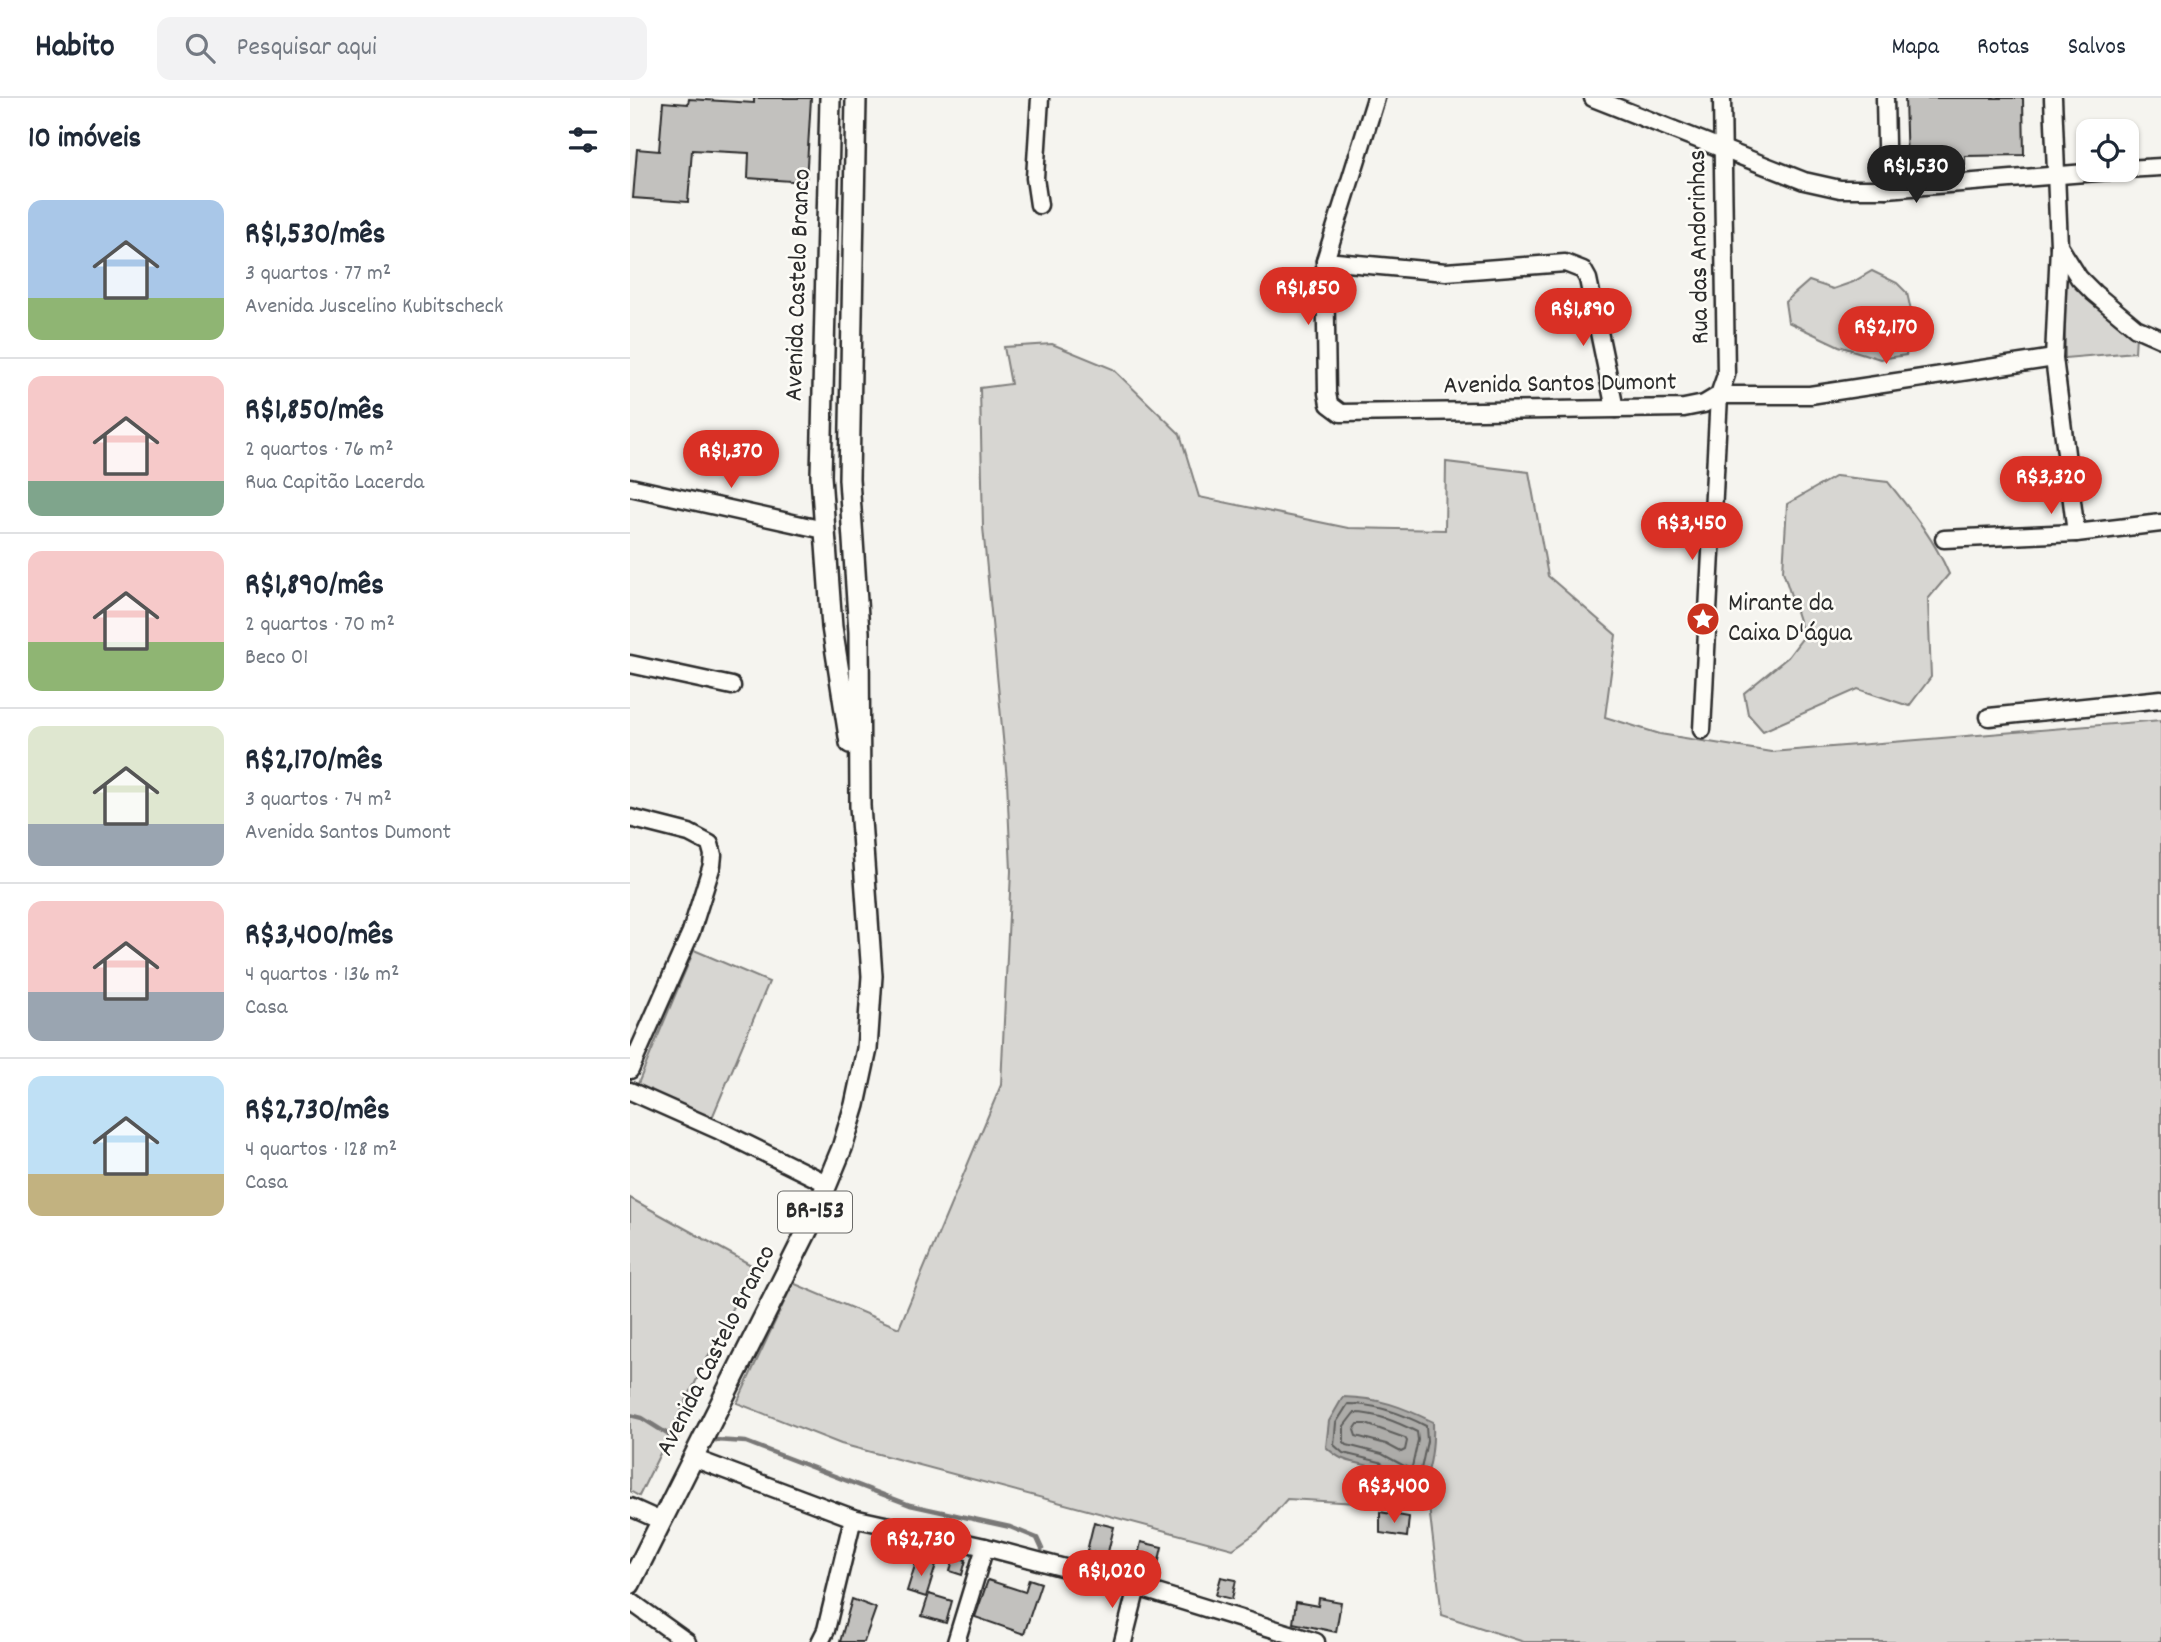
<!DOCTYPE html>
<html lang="pt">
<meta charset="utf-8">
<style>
:root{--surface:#fff;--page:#f2f2f3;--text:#1f2937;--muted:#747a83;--line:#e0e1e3;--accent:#d93025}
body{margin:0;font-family:Dekko,sans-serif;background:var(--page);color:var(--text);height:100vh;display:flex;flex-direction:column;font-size:26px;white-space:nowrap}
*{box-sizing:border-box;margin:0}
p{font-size:23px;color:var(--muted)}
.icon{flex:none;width:38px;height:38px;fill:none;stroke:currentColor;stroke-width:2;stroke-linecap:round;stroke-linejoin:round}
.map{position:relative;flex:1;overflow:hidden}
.panel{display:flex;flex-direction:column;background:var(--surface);width:630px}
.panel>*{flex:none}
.controls{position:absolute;left:1446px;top:21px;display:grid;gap:14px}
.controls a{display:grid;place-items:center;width:63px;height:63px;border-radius:14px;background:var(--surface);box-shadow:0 2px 5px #0004;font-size:35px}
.price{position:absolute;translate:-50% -60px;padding:0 16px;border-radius:24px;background:var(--accent);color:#fff;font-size:23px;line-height:46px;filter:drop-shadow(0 2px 4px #0008)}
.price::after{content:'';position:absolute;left:50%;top:42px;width:21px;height:16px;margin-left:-10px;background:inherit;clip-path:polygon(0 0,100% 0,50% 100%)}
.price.selected{background:#222;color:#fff}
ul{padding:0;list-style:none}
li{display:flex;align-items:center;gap:21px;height:175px;padding:0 28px}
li+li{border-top:2px solid var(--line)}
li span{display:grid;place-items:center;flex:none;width:196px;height:140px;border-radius:14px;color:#555}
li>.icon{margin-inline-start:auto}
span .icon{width:84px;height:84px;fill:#fffc;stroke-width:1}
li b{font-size:30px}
h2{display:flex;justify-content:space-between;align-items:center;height:84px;padding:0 28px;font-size:30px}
header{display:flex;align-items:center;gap:42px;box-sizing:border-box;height:98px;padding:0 35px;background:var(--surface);border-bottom:2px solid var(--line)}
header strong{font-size:33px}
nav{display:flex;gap:38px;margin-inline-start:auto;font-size:24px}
.search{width:490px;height:63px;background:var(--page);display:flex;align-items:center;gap:18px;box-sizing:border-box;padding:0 24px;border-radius:14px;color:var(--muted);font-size:26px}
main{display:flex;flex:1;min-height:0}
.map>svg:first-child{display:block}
.green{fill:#d7d6d2;stroke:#81807e;stroke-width:2}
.water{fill:#adaca9;stroke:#797877;stroke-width:2}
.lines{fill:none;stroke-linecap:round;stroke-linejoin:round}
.shore{stroke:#5f5f5d;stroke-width:2}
.stream{stroke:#797877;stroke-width:4.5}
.building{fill:#c2c1be;stroke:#2b2b2b;stroke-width:2}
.minor-casing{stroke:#2b2b2b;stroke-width:21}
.major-casing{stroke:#2b2b2b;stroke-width:24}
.minor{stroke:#fdfcf7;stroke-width:16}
.major{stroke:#fdfcf7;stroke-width:19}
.labels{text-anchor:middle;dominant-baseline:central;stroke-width:5;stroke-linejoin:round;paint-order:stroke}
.shield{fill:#fdfcf7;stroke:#6a6a68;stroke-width:2}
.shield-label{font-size:24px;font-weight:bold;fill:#2b2b2b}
.street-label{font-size:26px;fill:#2b2b2b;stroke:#fdfcf7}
.poi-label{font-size:26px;fill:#2b2b2b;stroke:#fdfcf7;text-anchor:start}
</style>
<header>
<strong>Habito</strong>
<div class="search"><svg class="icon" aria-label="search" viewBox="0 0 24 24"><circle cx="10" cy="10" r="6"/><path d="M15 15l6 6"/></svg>Pesquisar aqui</div>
<nav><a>Mapa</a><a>Rotas</a><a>Salvos</a></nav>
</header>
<main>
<section class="panel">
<h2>10 imóveis<svg class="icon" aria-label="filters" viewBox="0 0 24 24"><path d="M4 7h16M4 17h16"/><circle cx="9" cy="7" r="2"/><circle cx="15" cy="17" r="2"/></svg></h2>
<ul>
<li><span style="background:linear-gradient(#a9c7e8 70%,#8fb573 0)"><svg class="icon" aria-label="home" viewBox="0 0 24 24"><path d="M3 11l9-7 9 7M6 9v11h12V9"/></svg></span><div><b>R$1,530/mês</b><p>3 quartos · 77 m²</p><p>Avenida Juscelino Kubitscheck</p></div></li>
<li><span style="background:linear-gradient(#f6c9c9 75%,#7fa58c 0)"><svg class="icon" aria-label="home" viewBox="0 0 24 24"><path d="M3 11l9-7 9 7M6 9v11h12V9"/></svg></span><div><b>R$1,850/mês</b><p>2 quartos · 76 m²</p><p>Rua Capitão Lacerda</p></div></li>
<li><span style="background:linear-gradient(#f6c9c9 65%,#8fb573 0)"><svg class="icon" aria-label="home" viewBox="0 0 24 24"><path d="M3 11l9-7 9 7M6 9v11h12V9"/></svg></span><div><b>R$1,890/mês</b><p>2 quartos · 70 m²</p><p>Beco 01</p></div></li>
<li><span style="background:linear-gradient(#dfe7d0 70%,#9aa5b1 0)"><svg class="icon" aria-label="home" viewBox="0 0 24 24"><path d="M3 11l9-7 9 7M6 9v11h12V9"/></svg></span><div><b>R$2,170/mês</b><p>3 quartos · 74 m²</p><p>Avenida Santos Dumont</p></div></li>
<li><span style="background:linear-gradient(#f6c9c9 65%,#9aa5b1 0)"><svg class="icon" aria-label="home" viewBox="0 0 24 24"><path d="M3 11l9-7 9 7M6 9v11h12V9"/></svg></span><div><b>R$3,400/mês</b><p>4 quartos · 136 m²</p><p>Casa</p></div></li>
<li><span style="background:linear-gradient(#bfe0f5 70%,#c2b280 0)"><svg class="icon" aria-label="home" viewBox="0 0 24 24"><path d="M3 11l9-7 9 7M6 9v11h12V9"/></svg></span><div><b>R$2,730/mês</b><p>4 quartos · 128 m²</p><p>Casa</p></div></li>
</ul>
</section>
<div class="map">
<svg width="1531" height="1544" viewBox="0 0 1531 1544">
<rect width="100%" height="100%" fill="#f5f4ef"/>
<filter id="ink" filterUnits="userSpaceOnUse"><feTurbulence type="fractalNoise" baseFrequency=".0143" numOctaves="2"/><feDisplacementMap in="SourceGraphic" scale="14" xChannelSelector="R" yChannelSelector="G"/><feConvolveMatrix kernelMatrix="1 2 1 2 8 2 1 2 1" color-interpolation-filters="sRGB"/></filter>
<g filter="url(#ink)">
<g class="green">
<path d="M1242,173L1267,185L1277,195L1285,230L1276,257L1250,261L1209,248L1158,224L1155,204L1179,183L1203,191L1223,184Z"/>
<path d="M1434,175C1456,200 1479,220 1506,237L1505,254L1435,260Z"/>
<path d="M422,246L483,271L550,336L569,399L718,430L815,432L816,364L899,374L918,478L986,537L975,619L1030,636L1141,654L1531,622V1544H894L812,1517L799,1409L657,1401L630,1432L603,1451L211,1346L107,1305L163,1185L269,1230L371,987L381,773L377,682L353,429L350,290L381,286L374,249Z"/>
<path d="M1206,378L1258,384C1282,414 1304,441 1319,476L1298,501L1301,579L1279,608L1228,591L1133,633L1118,616L1114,595L1158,559L1174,538L1153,473L1157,406Z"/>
<path d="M64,852L139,884L82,1020L7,988Z"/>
<path d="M0,1100L123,1168L9,1398L0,1393Z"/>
</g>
<path class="water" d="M713,1299C749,1300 771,1308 803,1324C804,1346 801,1380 787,1397C775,1387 761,1376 745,1370C723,1362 715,1367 696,1349L699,1323Z"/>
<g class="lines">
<g class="shore">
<path d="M718,1306C746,1306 771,1315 796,1328L797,1343L788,1385L784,1386L750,1364L713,1355L704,1347L706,1325Z"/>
<path d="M724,1315C746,1315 767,1324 787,1334L788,1342L782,1369L778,1370L752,1356L717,1347L714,1344V1328Z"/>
<path d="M728,1326H736L775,1340L777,1343L775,1352L771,1354L756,1346L726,1338L724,1332Z"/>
</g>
<g class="stream">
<path d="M0,1317L12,1320L47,1342"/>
<path d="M85,1342L116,1344L280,1407L380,1429L407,1440L412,1451"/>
</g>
</g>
<g class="building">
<path d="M124,0H181L176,84L118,80L119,55L62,52L58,104L3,100L7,51L29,53L33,4L58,6L59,1L124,5Z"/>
<path d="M1275,0H1393L1394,57L1335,58V67L1321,68V71L1289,72V68H1277Z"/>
<path d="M750,1414L779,1419L777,1439L750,1435Z"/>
<path d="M464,1424L484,1429L477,1458L457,1453Z"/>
<path d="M511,1444L532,1449L525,1480L504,1475Z"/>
<path d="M324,1458L336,1462L332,1477L320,1473Z"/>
<path d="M287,1461L306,1467L296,1499L277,1493Z"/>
<path d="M591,1479L606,1482L602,1501L586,1497Z"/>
<path d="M399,1481L411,1485L394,1536L345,1519L358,1482L395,1494Z"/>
<path d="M299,1496L322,1503L316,1525L292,1518Z"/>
<path d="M689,1500L711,1504L706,1534L663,1525L666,1504L688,1508Z"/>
<path d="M222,1501L246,1510L234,1544H210Z"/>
</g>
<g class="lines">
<defs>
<g id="minor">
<path d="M746,0L695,163L697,295L699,306L711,315L1054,310L1074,306L1089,297H1180L1424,260"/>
<path d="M963,0L1174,83L1210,91H1257L1492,72"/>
<path d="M1255,0L1257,91"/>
<path d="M1423,0L1429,148L1449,180L1464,195L1506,230L1531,241"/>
<path d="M1496,71L1531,69"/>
<path d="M409,107L405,80L410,0"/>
<path d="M1429,148L1424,260L1446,435"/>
<path d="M695,163L816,174L935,165L953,172L958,181L985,311"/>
<path d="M0,389L194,432"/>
<path d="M1314,441L1446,435L1531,425"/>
<path d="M0,566L102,588"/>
<path d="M1359,619L1531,601"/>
<path d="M1072,632L1089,297L1096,277L1092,0"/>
<path d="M0,720L59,735L80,746L83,757L82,767L61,834L0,972"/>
<path d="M0,993L90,1033L198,1086"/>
<path d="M63,1360L223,1420L355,1449L507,1489L686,1544"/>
<path d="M0,1409L31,1423"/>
<path d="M0,1503L57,1544"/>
<path d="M190,1544L196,1532L223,1420"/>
<path d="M326,1544L355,1449"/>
<path d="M493,1544L507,1489"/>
</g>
<g id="major">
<path d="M200,0L191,378L202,529L220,645"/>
<path d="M0,1486L181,1125L212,1050L225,1007L237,951L242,878L230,708L229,534L219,381L226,0"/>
</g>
</defs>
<use href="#minor" class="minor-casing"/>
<use href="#major" class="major-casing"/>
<use href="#minor" class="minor"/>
<use href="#major" class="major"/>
</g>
</g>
<defs>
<symbol id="sight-disc" viewBox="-11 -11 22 22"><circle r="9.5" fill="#c8321e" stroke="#fdfcf7"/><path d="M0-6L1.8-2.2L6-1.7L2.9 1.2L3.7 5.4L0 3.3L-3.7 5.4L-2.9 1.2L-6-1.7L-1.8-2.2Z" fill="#fff"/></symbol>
</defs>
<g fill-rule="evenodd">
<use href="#sight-disc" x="1054" y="502" width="38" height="38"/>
</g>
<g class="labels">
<rect class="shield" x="148" y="1093.5" width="74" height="41" rx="5"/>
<g class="shield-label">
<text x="185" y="1114">BR-153</text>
</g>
<g class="street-label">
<text transform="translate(1070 149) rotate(-91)">Rua das Andorinhas</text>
<text transform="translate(169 187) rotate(-88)">Avenida Castelo Branco</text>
<text transform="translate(930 287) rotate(-1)">Avenida Santos Dumont</text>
<text transform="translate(87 1253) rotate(-63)">Avenida Castelo Branco</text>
</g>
<g class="poi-label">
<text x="1098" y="506">Mirante da<tspan x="1098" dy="30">Caixa D'água</tspan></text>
</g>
</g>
</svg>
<div class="controls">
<a><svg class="icon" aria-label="locate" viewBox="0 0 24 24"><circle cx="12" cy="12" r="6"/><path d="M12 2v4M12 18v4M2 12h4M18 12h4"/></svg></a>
</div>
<b class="price selected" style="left:1286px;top:107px">R$1,530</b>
<b class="price" style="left:678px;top:229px">R$1,850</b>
<b class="price" style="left:953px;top:250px">R$1,890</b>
<b class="price" style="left:1256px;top:268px">R$2,170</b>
<b class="price" style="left:101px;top:392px">R$1,370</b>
<b class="price" style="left:1421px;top:418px">R$3,320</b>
<b class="price" style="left:1062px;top:464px">R$3,450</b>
<b class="price" style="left:764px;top:1427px">R$3,400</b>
<b class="price" style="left:291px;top:1480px">R$2,730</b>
<b class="price" style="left:482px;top:1512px">R$1,020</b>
</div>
</main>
